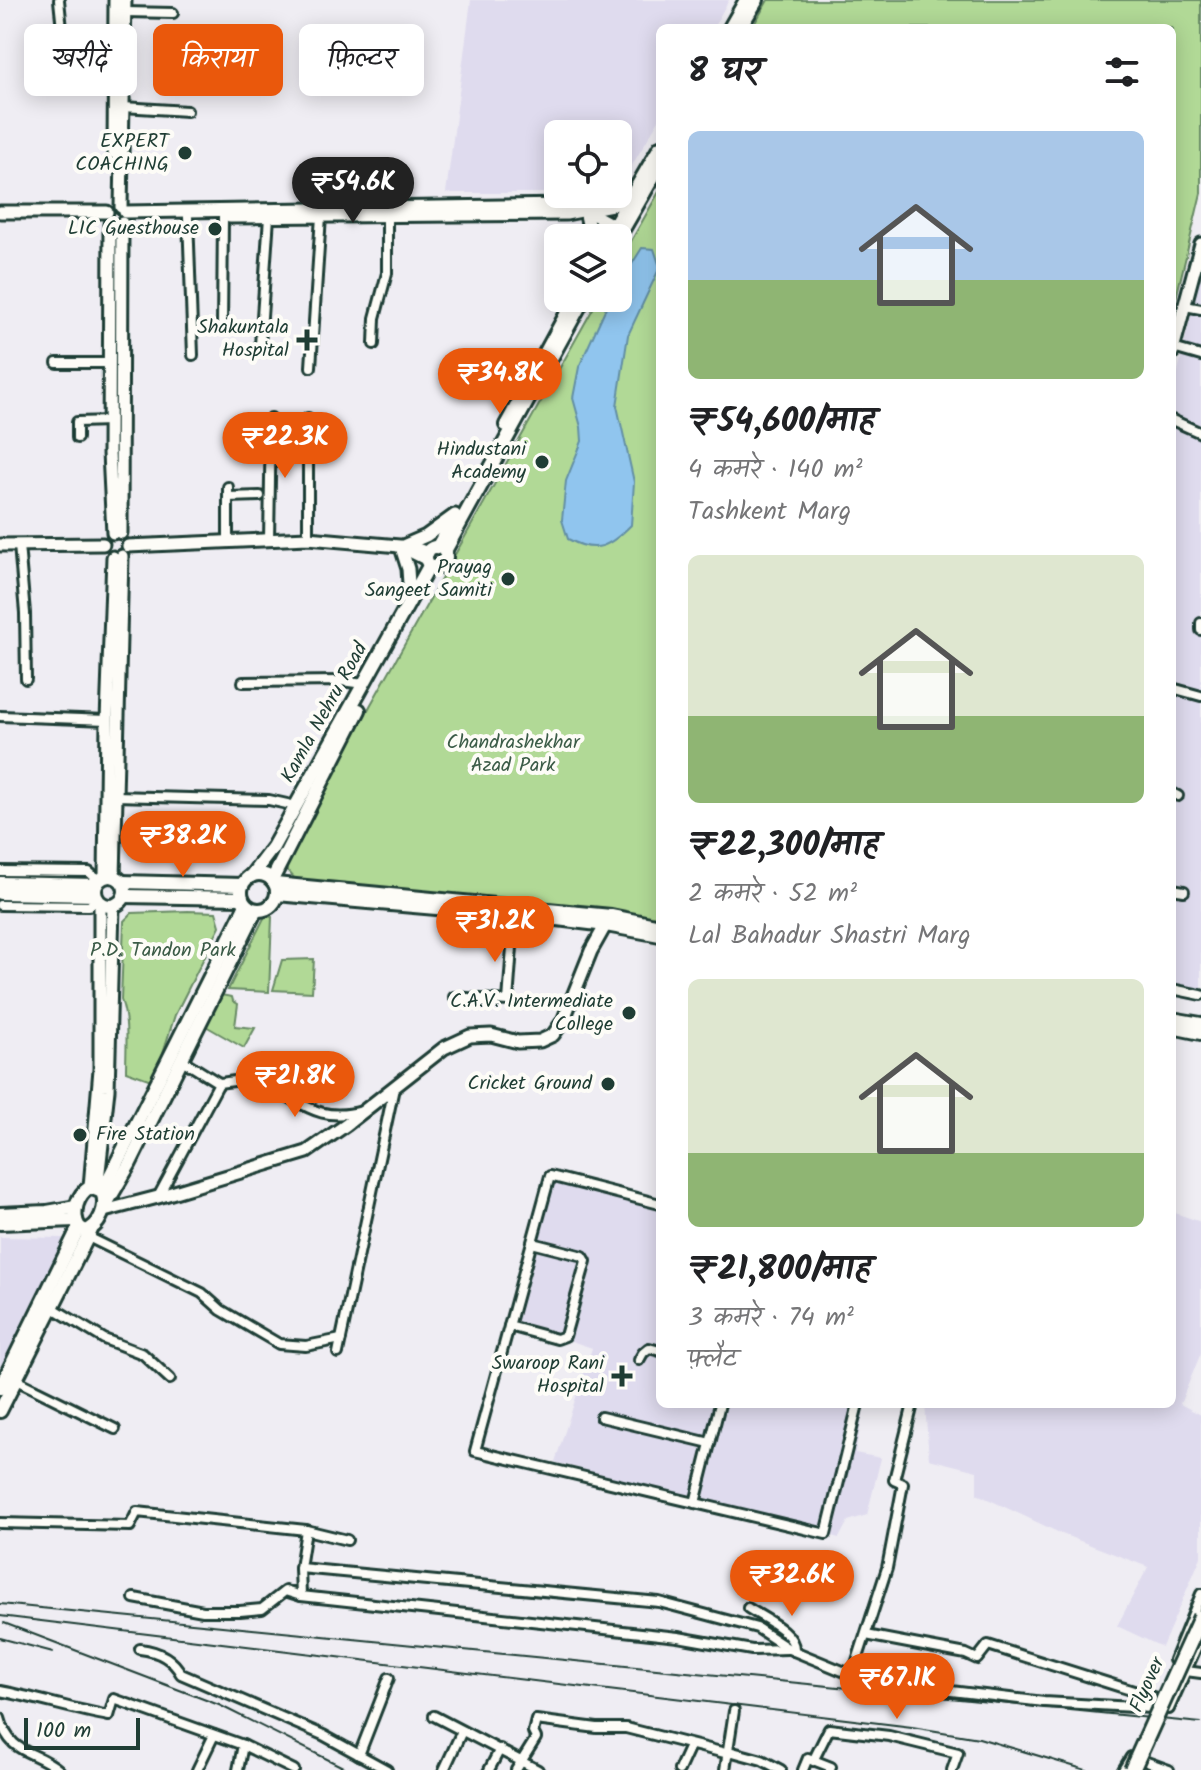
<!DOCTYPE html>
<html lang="hi">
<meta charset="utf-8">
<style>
:root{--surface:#fff;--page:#f6f6f6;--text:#202124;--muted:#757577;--accent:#ea580c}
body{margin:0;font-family:Kalam,"Playpen Sans Deva",sans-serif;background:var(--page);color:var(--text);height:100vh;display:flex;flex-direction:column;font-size:30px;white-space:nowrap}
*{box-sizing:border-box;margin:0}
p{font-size:26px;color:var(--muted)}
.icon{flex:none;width:44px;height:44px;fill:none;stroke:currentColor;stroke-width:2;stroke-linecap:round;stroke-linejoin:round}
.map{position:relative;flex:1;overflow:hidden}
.sheet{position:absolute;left:656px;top:24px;width:520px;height:1384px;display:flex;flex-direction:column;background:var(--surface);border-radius:12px;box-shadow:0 4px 20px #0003}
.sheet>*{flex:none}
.hud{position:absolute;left:24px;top:24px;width:512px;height:72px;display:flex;gap:16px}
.controls{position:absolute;left:544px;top:120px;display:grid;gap:16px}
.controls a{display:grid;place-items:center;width:88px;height:88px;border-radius:12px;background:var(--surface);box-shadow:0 4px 20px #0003;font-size:40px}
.scale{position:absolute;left:24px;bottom:20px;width:116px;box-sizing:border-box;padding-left:8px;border:4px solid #1f3d34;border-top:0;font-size:22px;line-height:28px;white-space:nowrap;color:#1f3d34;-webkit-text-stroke:6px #fdfcf7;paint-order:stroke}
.price{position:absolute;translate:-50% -68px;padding:0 18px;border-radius:28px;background:var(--accent);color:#fff;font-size:26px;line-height:52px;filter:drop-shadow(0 2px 4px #0008)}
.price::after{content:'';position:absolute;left:50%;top:48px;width:24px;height:18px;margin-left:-12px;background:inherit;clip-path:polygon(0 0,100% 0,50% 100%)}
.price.current{background:#222;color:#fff}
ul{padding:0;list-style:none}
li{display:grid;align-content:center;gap:16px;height:424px;padding:0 32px}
li span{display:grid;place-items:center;height:248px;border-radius:12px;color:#555}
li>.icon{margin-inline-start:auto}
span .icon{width:144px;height:144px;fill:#fffc;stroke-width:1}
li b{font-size:34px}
h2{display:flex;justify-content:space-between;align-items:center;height:96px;padding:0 32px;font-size:34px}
.pill{padding:0 28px;border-radius:12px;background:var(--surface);box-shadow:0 4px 20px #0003;font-size:28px;line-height:72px}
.pill.current{background:var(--accent);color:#fff}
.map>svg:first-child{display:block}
.built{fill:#dfdbee}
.green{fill:#b1d996;stroke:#688b65;stroke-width:2}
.water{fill:#90c5ee;stroke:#638fa4;stroke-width:2}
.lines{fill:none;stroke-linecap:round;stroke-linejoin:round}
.minor-casing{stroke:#1f3d34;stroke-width:14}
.tertiary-casing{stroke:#1f3d34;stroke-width:17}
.secondary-casing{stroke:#1f3d34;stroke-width:18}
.minor{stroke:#fdfcf7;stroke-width:8}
.tertiary{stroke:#fdfcf7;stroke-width:11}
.secondary{stroke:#fdfcf7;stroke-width:12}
.rail{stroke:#1f3d34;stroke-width:2}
.primary-bridge-casing{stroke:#1f3d34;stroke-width:20;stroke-linecap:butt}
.primary-bridge{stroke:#fdfcf7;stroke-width:14}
.poi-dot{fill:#1f3d34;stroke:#fdfcf7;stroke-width:3}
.labels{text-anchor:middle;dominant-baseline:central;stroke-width:8;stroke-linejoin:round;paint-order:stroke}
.poi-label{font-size:20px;fill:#1f3d34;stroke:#fdfcf7;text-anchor:end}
.street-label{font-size:20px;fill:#1f3d34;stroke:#fdfcf7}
.park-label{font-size:20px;fill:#3c5c48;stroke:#fdfcf7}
</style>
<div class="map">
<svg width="1201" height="1770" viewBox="0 0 1201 1770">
<rect width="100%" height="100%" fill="#efedf3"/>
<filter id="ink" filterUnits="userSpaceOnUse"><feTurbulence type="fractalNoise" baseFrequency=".0125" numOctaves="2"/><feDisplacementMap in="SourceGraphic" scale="16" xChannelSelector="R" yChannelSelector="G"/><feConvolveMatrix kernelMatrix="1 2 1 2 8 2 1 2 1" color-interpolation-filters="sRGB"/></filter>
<g filter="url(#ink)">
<g class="built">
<path d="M471,0H729L713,28H660V118L618,189V134H558V193H446Z"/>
<path d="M1201,270V1002L1172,996V398Z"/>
<path d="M555,1170L660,1200V1404H865L855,1453L881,1458L867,1515L848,1521L839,1538L555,1462L592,1348L515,1322Z"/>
<path d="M1172,1212L1201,1222V1353L1180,1404L1201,1415V1557L1162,1647L1117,1626L1148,1567L1062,1534L977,1494V1471L929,1459L925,1404H1172Z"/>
<path d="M0,1237L65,1238L0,1369Z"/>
</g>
<g class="green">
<path d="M768,0H1201V193L1172,315V28H752Z"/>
<path d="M660,190V920L602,910L298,882L285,868L370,706L599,298H618V264Z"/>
<path d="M188,911L216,912L220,926L175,1015L154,1081L126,1071C126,1048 129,1020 121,1000L124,921L132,913Z"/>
<path d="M265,916L272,917L269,992L228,990Z"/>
<path d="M314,959L312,992L273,990L282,960Z"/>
<path d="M221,995L232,997L233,1001L238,1004L235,1026L255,1028L244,1048L204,1025Z"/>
</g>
<path class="water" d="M642,248L654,249L660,267L628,335L617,406L634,482L631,525C610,546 597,555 568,539L562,520L566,481L582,441L581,427L573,398L579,367L607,305L611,298H618V286Z"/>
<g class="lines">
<defs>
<g id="minor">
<path d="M59,0L62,29"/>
<path d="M125,12L173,13"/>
<path d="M123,107L187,111"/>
<path d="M188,217L193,355"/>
<path d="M1185,306L1201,309"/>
<path d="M222,327L223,217"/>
<path d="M374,344L375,318L387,273V215"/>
<path d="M260,345L269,217"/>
<path d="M1173,348L1201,356"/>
<path d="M57,363H110"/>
<path d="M311,367L321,216"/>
<path d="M1172,420L1201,433"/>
<path d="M77,438V422L110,421"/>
<path d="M228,497L260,496"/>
<path d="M308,538V418"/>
<path d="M269,540L271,418"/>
<path d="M228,542V487"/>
<path d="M19,545L25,613L26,679"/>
<path d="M1201,623V630"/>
<path d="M243,682L341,681L364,684"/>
<path d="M1172,688L1201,696"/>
<path d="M0,716L107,720"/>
<path d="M1172,793L1178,796"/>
<path d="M115,796L269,800L296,806"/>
<path d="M0,871L89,872L99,881"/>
<path d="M1172,889L1184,891"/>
<path d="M0,905L89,906L97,899"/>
<path d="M1172,989L1201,995"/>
<path d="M454,997L508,1001L515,907"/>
<path d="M219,1083C229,1082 240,1079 250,1081C295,1090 309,1126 362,1111"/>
<path d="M158,1197L219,1083L182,1060"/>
<path d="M660,1204L550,1176L475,1451L826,1534L858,1404"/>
<path d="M88,1237L202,1293L221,1310L279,1344L306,1346L341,1339"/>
<path d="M53,1308L104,1339L143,1354L170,1379"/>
<path d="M509,1326L557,1339L565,1336L586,1261L583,1256L532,1243"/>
<path d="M338,1353L394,1088"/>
<path d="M639,1360L643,1353L649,1348L660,1351"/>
<path d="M16,1380L115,1429"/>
<path d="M601,1417L710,1443"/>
<path d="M695,1503L720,1404"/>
<path d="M0,1523L130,1526L137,1512L306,1530L347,1540"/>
<path d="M306,1530L300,1568L301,1596L678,1637L752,1650L787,1649"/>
<path d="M300,1568L659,1602L757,1628L789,1649L867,1681L1044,1702L1169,1709L1201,1637"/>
<path d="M134,1598L203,1611H240L262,1609L285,1591L301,1596"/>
<path d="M748,1608C763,1618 796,1632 794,1651"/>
<path d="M866,1635L966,1654L977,1659L988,1645L1159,1699"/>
<path d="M140,1649C158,1651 173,1659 181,1674L323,1735L387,1770"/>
<path d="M1174,1660L1201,1594"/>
<path d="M1186,1671L1201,1673"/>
<path d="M847,1673L855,1667L887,1568L903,1484L894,1480L913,1404"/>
<path d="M0,1691C37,1698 72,1709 109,1716L114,1699L243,1745L294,1770"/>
<path d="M434,1716L538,1770"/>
<path d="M0,1718C10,1756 34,1749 59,1770"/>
<path d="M729,1751L762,1760L781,1770"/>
<path d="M359,1755L389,1678"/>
<path d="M1136,1758L1169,1770"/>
<path d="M813,1761L829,1729L889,1736L958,1753L952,1770"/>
<path d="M197,1770L214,1735"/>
<path d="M238,1770L243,1745"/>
<path d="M444,1770L462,1731"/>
<path d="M489,1770L500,1749"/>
<path d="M516,1770L536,1738L533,1732L536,1720L597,1728H626L729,1754"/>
<path d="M679,1770L690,1746"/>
<path d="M725,1770L734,1711"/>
<path d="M803,1770L808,1758L831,1767L830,1770"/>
<path d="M1123,1770L1131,1757"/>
</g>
<g id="tertiary">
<path d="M114,153L115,0"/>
<path d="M121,207L125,0"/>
<path d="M585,210L591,238"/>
<path d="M0,212H107"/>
<path d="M125,212L568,205L585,210L622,230"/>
<path d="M230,217L566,214L627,202"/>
<path d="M110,224L109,453L113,533"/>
<path d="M1172,353L1201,244"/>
<path d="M121,533L122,223"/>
<path d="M0,545L103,544"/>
<path d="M405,545L426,536L455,515"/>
<path d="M128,546L308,538L411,547L428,553"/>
<path d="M401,547L408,569L410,599"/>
<path d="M402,547L426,559"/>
<path d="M105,877L107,720L113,557"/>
<path d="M114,877L122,556"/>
<path d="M90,1187L100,1069V903"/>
<path d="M97,1189L108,1090L113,906"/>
<path d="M104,1211L158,1197L307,1152L346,1125L444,1048L470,1036L491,1035L518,1042L540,1041L553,1035L563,1021L591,951L609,919"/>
</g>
<g id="secondary">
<path d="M730,28L746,0"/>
<path d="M740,28L757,0"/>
<path d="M607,238L660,147"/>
<path d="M618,238L660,165"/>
<path d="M506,425L575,298"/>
<path d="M438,546L450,525"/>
<circle cx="436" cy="557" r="10"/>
<path d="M445,551L584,298"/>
<circle cx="259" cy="892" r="18"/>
<circle cx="110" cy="891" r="15"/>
<path d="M251,876L273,847L429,566"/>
<path d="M272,880L359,710"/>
<path d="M122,882L242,885"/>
<path d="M0,883L96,885"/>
<path d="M275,884L611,916L660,926"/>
<path d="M0,893L95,895"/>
<path d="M277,894L459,910"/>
<path d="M124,896L242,898"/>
<path d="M549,918L606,925L660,935"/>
<path d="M1172,1019L1201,1024"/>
<path d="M1172,1027L1201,1033"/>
<path d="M90,1187L102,1192C108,1206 100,1227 85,1231L79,1227C71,1213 77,1195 90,1187Z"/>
<path d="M102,1192L246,905"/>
<path d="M105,1206L129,1165L256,910"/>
<path d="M0,1214L47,1212L76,1207"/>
<path d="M0,1223L75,1220"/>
<path d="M0,1388L79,1227"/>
<path d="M0,1411L91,1230"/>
</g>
</defs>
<use href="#minor" class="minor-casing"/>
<use href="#tertiary" class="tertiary-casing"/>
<use href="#secondary" class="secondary-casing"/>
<use href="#minor" class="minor"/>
<use href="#tertiary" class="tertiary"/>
<use href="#secondary" class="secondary"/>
<g class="rail">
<path d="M0,1604L1201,1723"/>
<path d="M0,1616L912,1727L979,1738L1086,1770"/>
<path d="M4,1623L219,1705L349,1770"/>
<path d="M0,1638L53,1652"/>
</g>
<defs>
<path id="primary-bridge" d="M1132,1770L1201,1617"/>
</defs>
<use href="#primary-bridge" class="primary-bridge-casing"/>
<use href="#primary-bridge" class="primary-bridge"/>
</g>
</g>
<g class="poi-dot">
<circle cx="185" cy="153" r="8"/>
<circle cx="215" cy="229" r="8"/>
<path d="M303 328h8v8h8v8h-8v8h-8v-8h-8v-8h8z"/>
<circle cx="542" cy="462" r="8"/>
<circle cx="508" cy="579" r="8"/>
<circle cx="629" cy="1013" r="8"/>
<circle cx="608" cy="1084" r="8"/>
<circle cx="80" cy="1135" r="8"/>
<path d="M618 1364h8v8h8v8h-8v8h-8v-8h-8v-8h8z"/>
</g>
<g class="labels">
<g class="poi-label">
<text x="169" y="142">EXPERT<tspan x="169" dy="23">COACHING</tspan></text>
<text x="199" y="229">LIC Guesthouse</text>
<text x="289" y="328">Shakuntala<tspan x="289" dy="23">Hospital</tspan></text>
<text x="526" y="450">Hindustani<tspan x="526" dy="23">Academy</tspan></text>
<text x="492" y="568">Prayag<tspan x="492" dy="23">Sangeet Samiti</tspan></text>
<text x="613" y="1002">C.A.V. Intermediate<tspan x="613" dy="23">College</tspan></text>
<text x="592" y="1084">Cricket Ground</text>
<text x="96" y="1135" text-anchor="start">Fire Station</text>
<text x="604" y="1364">Swaroop Rani<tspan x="604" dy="23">Hospital</tspan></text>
</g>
<g class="street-label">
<text transform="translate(325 713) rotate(-61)">Kamla Nehru Road</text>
<text transform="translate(1148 1685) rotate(-66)">Flyover</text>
</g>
<g class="park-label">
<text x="513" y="743">Chandrashekhar<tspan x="513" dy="23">Azad Park</tspan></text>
<text x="163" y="951">P.D. Tandon Park</text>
</g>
</g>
</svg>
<div class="controls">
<a><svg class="icon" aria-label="locate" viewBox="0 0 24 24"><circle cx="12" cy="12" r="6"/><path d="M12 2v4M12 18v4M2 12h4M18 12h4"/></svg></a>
<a><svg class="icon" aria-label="layers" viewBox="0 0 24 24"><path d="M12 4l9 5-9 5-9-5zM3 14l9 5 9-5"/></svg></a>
</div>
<div class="scale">100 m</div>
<b class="price current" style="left:353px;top:225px">₹54.6K</b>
<b class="price" style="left:500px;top:416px">₹34.8K</b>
<b class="price" style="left:285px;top:480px">₹22.3K</b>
<b class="price" style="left:183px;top:879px">₹38.2K</b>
<b class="price" style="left:495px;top:964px">₹31.2K</b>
<b class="price" style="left:295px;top:1119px">₹21.8K</b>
<b class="price" style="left:792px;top:1618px">₹32.6K</b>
<b class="price" style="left:897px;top:1721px">₹67.1K</b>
<div class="hud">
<a class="pill">खरीदें</a>
<a class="pill current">किराया</a>
<a class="pill">फ़िल्टर</a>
</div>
<section class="sheet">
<h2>8 घर<svg class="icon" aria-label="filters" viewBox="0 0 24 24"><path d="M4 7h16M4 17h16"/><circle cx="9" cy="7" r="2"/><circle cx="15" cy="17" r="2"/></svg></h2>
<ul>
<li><span style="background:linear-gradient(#a9c7e8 60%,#8fb573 0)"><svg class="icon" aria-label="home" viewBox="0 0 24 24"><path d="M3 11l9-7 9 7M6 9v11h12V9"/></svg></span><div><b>₹54,600/माह</b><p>4 कमरे · 140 m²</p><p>Tashkent Marg</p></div></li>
<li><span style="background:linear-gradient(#dfe7d0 65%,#8fb573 0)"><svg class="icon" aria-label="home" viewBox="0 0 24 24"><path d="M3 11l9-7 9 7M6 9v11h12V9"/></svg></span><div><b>₹22,300/माह</b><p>2 कमरे · 52 m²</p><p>Lal Bahadur Shastri Marg</p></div></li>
<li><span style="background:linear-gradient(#dfe7d0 70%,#8fb573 0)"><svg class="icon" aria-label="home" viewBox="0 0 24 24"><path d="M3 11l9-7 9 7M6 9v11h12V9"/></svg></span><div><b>₹21,800/माह</b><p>3 कमरे · 74 m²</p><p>फ़्लैट</p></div></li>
</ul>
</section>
</div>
